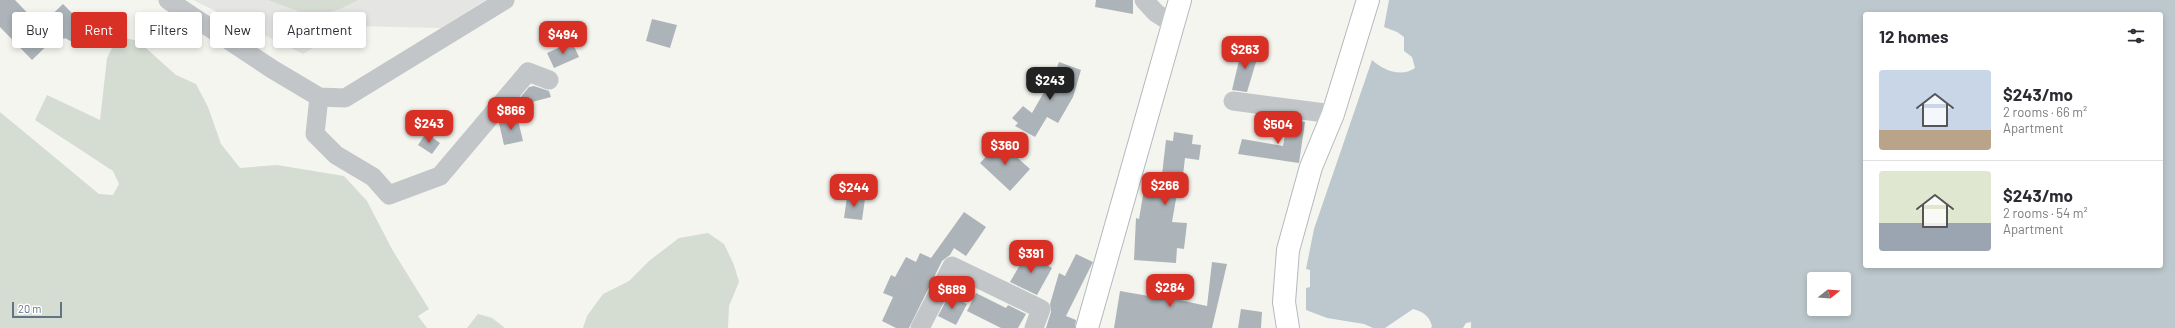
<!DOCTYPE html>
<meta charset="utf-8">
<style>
:root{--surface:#fff;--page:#f2f2f3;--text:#2b2b33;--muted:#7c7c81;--line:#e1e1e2;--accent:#d93025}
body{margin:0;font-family:Barlow,sans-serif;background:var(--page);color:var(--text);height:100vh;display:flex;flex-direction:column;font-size:15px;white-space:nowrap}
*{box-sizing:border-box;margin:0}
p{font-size:13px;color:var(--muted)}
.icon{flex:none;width:22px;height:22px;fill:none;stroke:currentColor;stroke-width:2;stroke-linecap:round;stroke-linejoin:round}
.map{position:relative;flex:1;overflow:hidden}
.details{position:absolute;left:1863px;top:12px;width:300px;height:256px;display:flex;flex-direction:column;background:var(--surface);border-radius:4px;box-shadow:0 2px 6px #0003}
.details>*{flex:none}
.hud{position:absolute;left:12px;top:12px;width:380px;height:36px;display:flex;gap:8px}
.needle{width:26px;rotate:73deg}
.controls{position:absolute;left:1807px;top:272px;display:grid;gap:8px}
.controls a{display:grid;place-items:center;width:44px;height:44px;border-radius:4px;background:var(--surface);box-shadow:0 2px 6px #0003;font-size:20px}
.scale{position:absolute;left:12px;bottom:10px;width:50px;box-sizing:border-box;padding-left:4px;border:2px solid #627483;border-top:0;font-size:11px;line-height:14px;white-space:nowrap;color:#627483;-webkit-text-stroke:3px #fff;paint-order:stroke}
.price{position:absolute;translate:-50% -34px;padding:0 9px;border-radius:8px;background:var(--accent);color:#fff;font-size:13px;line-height:26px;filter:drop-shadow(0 1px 2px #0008)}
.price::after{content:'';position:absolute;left:50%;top:24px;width:12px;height:9px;margin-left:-6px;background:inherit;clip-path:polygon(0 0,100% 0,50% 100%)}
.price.selected{background:#222;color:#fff}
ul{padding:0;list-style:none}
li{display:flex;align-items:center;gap:12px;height:100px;padding:0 16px}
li+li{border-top:1px solid var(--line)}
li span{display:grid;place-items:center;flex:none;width:112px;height:80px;border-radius:4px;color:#555}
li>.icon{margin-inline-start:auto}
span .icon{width:48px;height:48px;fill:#fffc;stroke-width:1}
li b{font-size:17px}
h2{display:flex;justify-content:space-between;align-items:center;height:48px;padding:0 16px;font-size:17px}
.pill{padding:0 14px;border-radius:4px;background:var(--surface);box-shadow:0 2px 6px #0003;font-size:14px;line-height:36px}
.pill.selected{background:var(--accent);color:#fff}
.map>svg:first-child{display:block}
.built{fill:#e5e6e4}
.green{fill:#d5dcd1}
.water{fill:#bcc8cd;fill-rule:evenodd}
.building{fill:#acb4b9}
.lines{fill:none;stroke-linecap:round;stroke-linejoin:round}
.secondary-casing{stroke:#b4b9be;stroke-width:24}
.primary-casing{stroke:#b5b9bd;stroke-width:24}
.street{stroke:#c2c6c9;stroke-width:19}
.secondary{stroke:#fff;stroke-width:22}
.primary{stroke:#fff;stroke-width:22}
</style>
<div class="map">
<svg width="2175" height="328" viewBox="0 0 2175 328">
<rect width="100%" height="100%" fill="#f5f5f0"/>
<path class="built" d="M193,0H486L441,28L349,26L303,54Z"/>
<g class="green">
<path d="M268,0H358L340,9L314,17Z"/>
<path d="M125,38L138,41L176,75L196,84L208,107L221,144L240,168L277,165L344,176L367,201L393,251L429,309L418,316L427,328H0V112L99,194L113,195L119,184L113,171L35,120L47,95L100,120L107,58L114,44Z"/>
<path d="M708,233L724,244L734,265L739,282L729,306L728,328H583L587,316L603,294L629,281L649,261L679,238Z"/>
<path d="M478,314L492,318L505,328H467Z"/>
</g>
<path class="water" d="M1389,0H2175V328H1471V322L1466,323L1463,328H1431L1432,326C1429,316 1424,312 1413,309L1385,328H1373L1364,324L1327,318L1306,310V288L1310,287V270L1306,269L1314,229L1372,60C1383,70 1401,78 1415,68L1412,57L1404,51V37L1397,32L1384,27ZM1865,14H2161V266H1865ZM1814,279H1844V309H1814Z"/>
<g class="building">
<path d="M0,0H15L40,26L63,4L84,25L93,31L83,48L65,38L64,39L59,34L32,60L0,27Z"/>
<path d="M1096,0H1133V14L1095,7Z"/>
<path d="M652,19L677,25L670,48L646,41Z"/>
<path d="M572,42L579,57L554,68L547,53Z"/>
<path d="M1242,48L1259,52L1247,92L1232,90Z"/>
<path d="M1059,62L1081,70L1073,97L1058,123L1047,117L1035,137L1015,126L1018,123L1012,118L1023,106L1032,113L1055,73Z"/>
<path d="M534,86L549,91L551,97L521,105L519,99L529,87Z"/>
<path d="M517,116L523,141L504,145L499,123L503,119Z"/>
<path d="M1288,119L1305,122L1299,163L1238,154L1242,139L1283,146Z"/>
<path d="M1174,132L1193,135L1192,144L1201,145L1199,160L1185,158L1182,183L1179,182L1172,222L1187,223L1184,249L1177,248L1176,263L1134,260L1136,218L1139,219L1144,189L1160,192L1166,140L1173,141Z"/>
<path d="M426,133L440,143L432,154L418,145Z"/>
<path d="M1000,142L1030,169L1010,191L980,163Z"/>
<path d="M847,197L865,199L862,220L844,218Z"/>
<path d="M964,212L986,227L966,256L954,248L950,255L942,261L909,328H896L882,321L893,297L883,293L891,275L895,277L906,257L916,262L920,253L931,258Z"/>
<path d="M1027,253L1052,268L1037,295L1010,282Z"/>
<path d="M1076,254L1093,262L1066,316L1076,320L1075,328H1046L1051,312L1050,304L1059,273L1065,276Z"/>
<path d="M1212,262L1227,264L1212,328H1114L1120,291L1166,299V297L1207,306Z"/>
<path d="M976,293L1006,308L1008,305L1026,314L1018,328H1001L967,311Z"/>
<path d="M949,295L967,304L956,325L938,316Z"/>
<path d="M1241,309L1262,312L1261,328H1238Z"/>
</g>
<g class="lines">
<defs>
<path id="secondary" d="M1087,328L1180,0"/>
<path id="primary" d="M1288,328L1284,302L1288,250L1311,167L1333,114L1368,0"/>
</defs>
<use href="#secondary" class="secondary-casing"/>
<use href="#primary" class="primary-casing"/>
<g class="street">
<path d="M168,0L272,69L319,97L345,98L505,0"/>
<path d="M1144,0L1156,13L1172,23"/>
<path d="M319,97L315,134L336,155L373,177L389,195L440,176L528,72L549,80"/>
<path d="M1233,101L1333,114"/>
<path d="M920,328L952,266L1041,309L1034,328"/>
</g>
<use href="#secondary" class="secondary"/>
<use href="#primary" class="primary"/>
</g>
</svg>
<div class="controls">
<a><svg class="needle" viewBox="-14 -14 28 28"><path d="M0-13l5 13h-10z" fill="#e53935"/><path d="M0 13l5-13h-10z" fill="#7c7c81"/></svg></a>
</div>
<div class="scale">20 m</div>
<b class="price" style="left:563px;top:55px">$494</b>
<b class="price" style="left:1245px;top:70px">$263</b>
<b class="price selected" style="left:1050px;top:101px">$243</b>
<b class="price" style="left:511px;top:131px">$866</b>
<b class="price" style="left:429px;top:144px">$243</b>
<b class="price" style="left:1278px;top:145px">$504</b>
<b class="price" style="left:1005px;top:166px">$360</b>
<b class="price" style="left:1165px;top:206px">$266</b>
<b class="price" style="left:854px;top:208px">$244</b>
<b class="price" style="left:1031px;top:274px">$391</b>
<b class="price" style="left:1170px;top:308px">$284</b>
<b class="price" style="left:952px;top:310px">$689</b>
<div class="hud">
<a class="pill">Buy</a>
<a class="pill selected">Rent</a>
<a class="pill">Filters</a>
<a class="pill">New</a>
<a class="pill">Apartment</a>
</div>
<section class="details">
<h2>12 homes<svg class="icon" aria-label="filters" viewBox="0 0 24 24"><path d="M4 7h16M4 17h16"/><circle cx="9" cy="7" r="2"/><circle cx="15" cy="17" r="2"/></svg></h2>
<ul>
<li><span style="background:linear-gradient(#c9d6e8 75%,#b9a48a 0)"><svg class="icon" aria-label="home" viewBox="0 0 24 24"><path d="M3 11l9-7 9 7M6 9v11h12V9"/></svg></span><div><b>$243/mo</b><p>2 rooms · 66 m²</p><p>Apartment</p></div></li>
<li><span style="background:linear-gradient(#dfe7d0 65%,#9aa5b1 0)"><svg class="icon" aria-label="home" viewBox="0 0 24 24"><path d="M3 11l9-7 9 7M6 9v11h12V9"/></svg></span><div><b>$243/mo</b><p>2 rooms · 54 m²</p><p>Apartment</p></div></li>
</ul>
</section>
</div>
